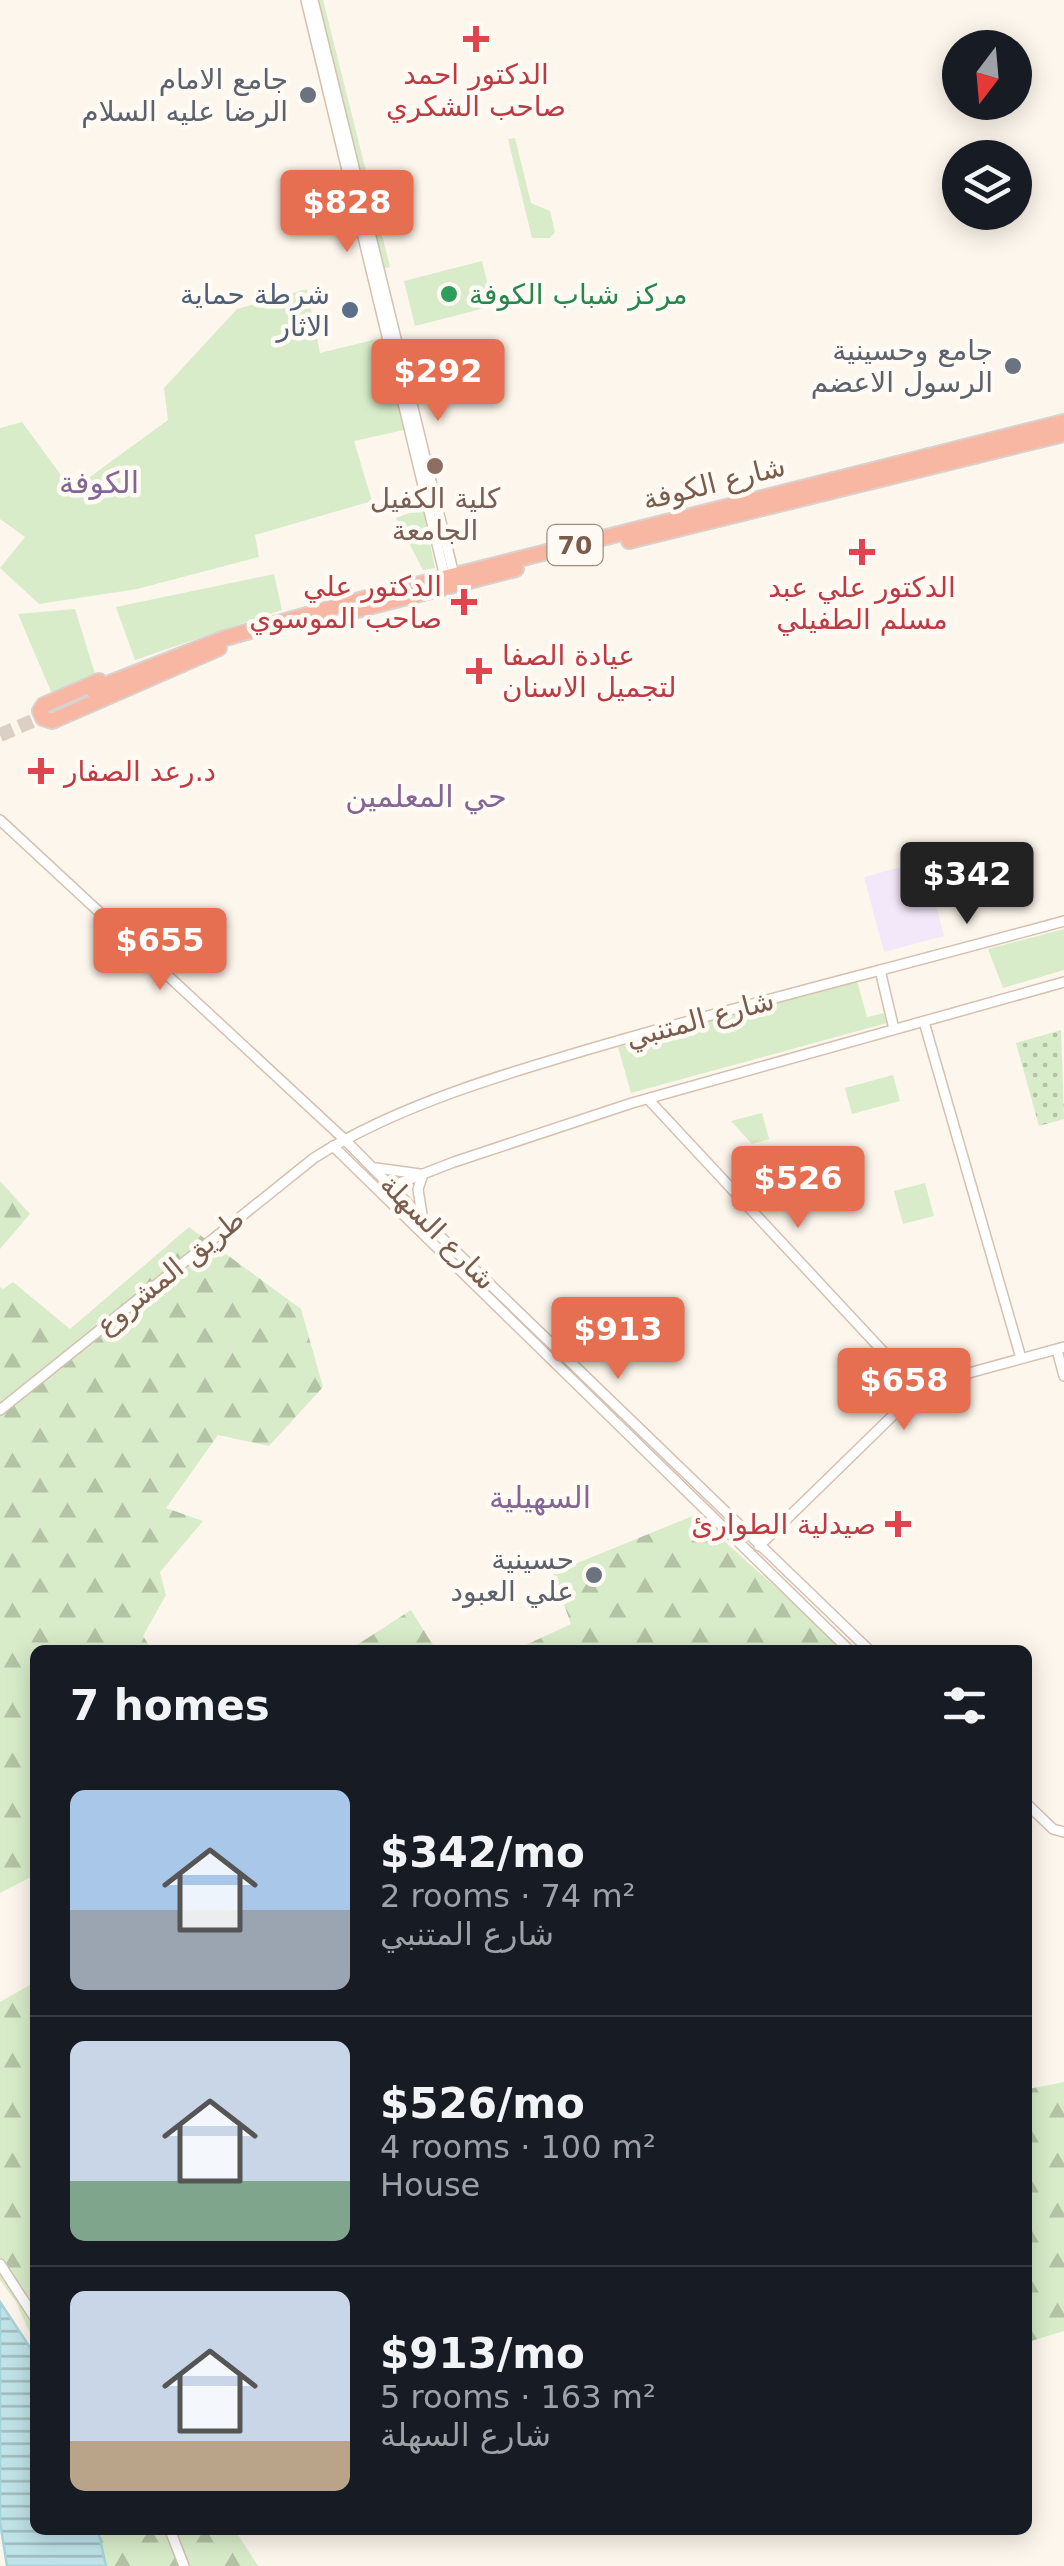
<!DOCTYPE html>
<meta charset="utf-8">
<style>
:root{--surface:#171b24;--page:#20242c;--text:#f1f3f6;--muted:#9ea1a6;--line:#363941;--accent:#e76f51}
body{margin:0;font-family:"DejaVu Sans","Noto Sans Arabic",sans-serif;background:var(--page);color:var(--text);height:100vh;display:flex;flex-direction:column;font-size:38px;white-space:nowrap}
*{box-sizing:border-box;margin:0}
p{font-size:32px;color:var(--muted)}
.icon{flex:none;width:55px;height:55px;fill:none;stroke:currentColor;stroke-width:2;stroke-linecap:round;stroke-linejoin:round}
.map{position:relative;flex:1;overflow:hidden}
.drawer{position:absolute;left:30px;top:1645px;width:1002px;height:890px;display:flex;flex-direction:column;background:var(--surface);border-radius:15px;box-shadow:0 5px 25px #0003}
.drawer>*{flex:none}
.needle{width:65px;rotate:196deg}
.buttons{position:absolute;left:942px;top:30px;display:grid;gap:20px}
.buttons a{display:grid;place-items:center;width:90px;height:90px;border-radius:50%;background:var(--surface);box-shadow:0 5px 25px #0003;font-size:50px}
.price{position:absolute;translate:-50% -85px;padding:0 22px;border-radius:10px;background:var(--accent);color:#fff;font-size:32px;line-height:65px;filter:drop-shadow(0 2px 5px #0008)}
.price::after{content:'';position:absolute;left:50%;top:60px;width:30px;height:22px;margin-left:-15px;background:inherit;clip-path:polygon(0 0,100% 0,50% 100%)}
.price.on{background:#222;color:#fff}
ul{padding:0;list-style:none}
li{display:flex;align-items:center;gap:30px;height:250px;padding:0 40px}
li+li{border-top:2px solid var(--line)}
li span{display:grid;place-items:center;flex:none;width:280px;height:200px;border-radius:15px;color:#555}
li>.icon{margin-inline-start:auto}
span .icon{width:120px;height:120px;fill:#fffc;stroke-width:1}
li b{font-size:42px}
h2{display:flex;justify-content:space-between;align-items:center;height:120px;padding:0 40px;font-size:42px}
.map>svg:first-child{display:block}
.education{fill:#f3e8fa}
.green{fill:#d8ecc9}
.forest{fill:url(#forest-firs)}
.garden{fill:url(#garden-dots)}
.water{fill:url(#water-rules);stroke:#a5d3da;stroke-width:2.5}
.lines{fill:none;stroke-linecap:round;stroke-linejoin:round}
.highway-tunnel{stroke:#dcd0c4;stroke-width:14;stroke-dasharray:14 7;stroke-linecap:butt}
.secondary-casing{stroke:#d6c0b0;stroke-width:12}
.highway-casing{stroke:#dad1cd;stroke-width:18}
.secondary{stroke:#fff;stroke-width:9}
.highway{stroke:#f7b7a3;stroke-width:14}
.health-dot{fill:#e0444e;stroke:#fffaf3;stroke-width:4}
.worship-dot{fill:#6b7280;stroke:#fffaf3;stroke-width:4}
.leisure-dot{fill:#2e9e5b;stroke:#fffaf3;stroke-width:4}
.service-dot{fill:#5c6f8a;stroke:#fffaf3;stroke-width:4}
.education-dot{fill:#8d6e63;stroke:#fffaf3;stroke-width:4}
.labels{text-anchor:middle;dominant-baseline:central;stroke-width:9;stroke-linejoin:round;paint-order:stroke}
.shield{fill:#fffaf3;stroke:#a28b7f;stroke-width:2.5}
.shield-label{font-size:25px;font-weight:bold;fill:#7a5c4d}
.health-label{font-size:28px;fill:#be3a42;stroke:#fffaf3}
.worship-label{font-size:28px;fill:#5b616d;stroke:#fffaf3;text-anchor:end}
.service-label{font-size:28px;fill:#4e5e75;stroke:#fffaf3;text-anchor:end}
.leisure-label{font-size:28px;fill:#27864d;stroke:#fffaf3;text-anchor:start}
.street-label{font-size:28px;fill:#7a5c4d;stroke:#fffaf3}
.education-label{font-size:28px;fill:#785e54;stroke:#fffaf3}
.neighbourhood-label{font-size:30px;fill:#846695;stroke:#fffaf3}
</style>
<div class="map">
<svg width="1064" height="2566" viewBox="0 0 1064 2566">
<defs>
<pattern id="forest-firs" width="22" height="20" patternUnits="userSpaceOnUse" patternTransform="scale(2.5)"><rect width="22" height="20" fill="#d8ecc9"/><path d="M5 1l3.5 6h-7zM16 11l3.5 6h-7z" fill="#b4c2a5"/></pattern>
<pattern id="garden-dots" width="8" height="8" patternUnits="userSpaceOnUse" patternTransform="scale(2.5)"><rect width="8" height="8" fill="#d8ecc9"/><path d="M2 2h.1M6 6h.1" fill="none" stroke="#b4c2a5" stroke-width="1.8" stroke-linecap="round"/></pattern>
<pattern id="water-rules" width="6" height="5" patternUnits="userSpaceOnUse" patternTransform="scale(2.5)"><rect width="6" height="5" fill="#bfe3e8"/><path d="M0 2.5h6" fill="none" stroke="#a0bbbe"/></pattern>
</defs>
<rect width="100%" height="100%" fill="#fdf6ec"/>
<path class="education" d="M924,861L944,936L884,952L864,877Z"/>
<g class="green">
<path d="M315,0H323L390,267L382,269Z"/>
<path d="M515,138L531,203L550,211L555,232L550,238H532L508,139Z"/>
<path d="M482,261L493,306L415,326L404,281Z"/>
<path d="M307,289L320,353L381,338L404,430L354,441L372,501L255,535L259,557L137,589L39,604L0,568L25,537L0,519V428L22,422L72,490L168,420L164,388L237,309Z"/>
<path d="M423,508L435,568L423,570L396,518Z"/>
<path d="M274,574L282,610L135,660L116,607Z"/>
<path d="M75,609L96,677L52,694L18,614Z"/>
<path d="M1064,929V970L1003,988L988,949Z"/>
<path d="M857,981L867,1017L884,1013L887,1023L631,1093L618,1047Z"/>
<path d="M893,1075L900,1101L852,1114L845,1088Z"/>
<path d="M762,1113L769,1139L752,1144L731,1121Z"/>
<path d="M925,1183L934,1216L903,1224L894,1191Z"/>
</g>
<g class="forest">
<path d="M0,1181L30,1214L0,1249Z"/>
<path d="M189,1227L301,1309L323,1387L269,1446L218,1435L166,1508L203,1521L160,1572L166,1595L143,1636L152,1650H35V1875L0,1893V1287L3,1289L13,1282L70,1329Z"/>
<path d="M695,1515L846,1650H515L571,1624L553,1573Z"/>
<path d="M411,1610L436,1650H349Z"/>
<path d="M35,1982V2344L16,2302L0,2280V2002Z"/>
<path d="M1064,2082V2331L1028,2342V2089Z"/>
<path d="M98,2530H235L258,2566H106Z"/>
</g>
<path class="garden" d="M1061,1030L1064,1119L1039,1126L1016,1043Z"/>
<path class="water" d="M0,2302L35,2355V2530H98L106,2566H7L0,2522Z"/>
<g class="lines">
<path class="highway-tunnel" d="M0,735L95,694"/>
<defs>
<g id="secondary">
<path d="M306,0L445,577"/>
<path d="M313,0L454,575"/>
<path d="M0,820L344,1139L442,1238L869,1650"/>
<path d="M880,970L894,1029"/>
<path d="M924,1022L1021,1358"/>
<path d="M648,1099L919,1390"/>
<path d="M333,1146L849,1650"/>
<path d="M376,1168L420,1174"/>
<path d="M392,1186L454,1162L632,1103L1064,982"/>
<path d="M422,1215L418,1189L423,1174"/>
<path d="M1057,1350L1064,1376"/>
<path d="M0,1410L314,1158C401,1102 524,1068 624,1039C770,998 918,961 1064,921"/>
<path d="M759,1546L919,1390L947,1379L1064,1347"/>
<path d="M1028,1805L1053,1829L1064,1832"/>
<path d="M0,2264L35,2318"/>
<path d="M170,2530L184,2566"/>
</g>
<g id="highway">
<path d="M629,541L1064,434"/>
<path d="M357,610L516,569"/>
<path d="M99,681L44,705L40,711L43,718L52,721L219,648"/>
<path d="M92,690L225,638L392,591L1064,422"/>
</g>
</defs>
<use href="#secondary" class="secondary-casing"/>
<use href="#highway" class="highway-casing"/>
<use href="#secondary" class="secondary"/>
<use href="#highway" class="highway"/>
</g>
<g class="health-dot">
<path d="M471 24h10v10h10v10h-10v10h-10v-10h-10v-10h10z"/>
<path d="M857 537h10v10h10v10h-10v10h-10v-10h-10v-10h10z"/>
<path d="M459 587h10v10h10v10h-10v10h-10v-10h-10v-10h10z"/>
<path d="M474 656h10v10h10v10h-10v10h-10v-10h-10v-10h10z"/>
<path d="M36 756h10v10h10v10h-10v10h-10v-10h-10v-10h10z"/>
<path d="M893 1509h10v10h10v10h-10v10h-10v-10h-10v-10h10z"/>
</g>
<g class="worship-dot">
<circle cx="308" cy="95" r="10"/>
<circle cx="1013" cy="366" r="10"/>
<circle cx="594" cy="1575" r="10"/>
</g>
<circle class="leisure-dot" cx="449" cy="294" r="10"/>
<circle class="service-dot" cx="350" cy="310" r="10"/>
<circle class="education-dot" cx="435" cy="466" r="10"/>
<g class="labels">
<rect class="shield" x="547.5" y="525" width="55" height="40" rx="8"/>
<g class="shield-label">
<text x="575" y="545">70</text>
</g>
<g class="health-label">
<text x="476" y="74">الدكتور احمد<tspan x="476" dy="32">صاحب الشكري</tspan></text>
<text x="442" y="586" text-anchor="end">الدكتور علي<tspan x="442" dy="32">صاحب الموسوي</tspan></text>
<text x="862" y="587">الدكتور علي عبد<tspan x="862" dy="32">مسلم الطفيلي</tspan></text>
<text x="502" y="655" text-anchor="start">عيادة الصفا<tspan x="502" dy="32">لتجميل الاسنان</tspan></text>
<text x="64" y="771" text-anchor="start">د.رعد الصفار</text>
<text x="876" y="1524" text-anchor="end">صيدلية الطوارئ</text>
</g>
<g class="worship-label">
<text x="288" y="79">جامع الامام<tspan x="288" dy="32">الرضا عليه السلام</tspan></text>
<text x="993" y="350">جامع وحسينية<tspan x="993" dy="32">الرسول الاعضم</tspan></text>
<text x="574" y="1559">حسينية<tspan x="574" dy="32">علي العبود</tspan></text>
</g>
<g class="service-label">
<text x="330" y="294">شرطة حماية<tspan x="330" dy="32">الاثار</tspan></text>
</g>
<g class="leisure-label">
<text x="469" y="294">مركز شباب الكوفة</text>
</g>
<g class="street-label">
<text transform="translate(714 483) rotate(-14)">شارع الكوفة</text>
<text transform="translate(700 1019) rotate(-15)">شارع المتنبي</text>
<text transform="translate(438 1232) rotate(45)">شارع السهلة</text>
<text transform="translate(170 1272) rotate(-39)">طريق المشروع</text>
</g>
<g class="education-label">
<text x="435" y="498">كلية الكفيل<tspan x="435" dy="32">الجامعة</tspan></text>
</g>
<g class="neighbourhood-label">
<text x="99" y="482">الكوفة</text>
<text x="426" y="796">حي المعلمين</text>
<text x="540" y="1497">السهيلية</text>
</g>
</g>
</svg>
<div class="buttons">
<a><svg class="needle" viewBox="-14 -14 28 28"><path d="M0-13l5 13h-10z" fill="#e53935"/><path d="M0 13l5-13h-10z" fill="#9ea1a6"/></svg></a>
<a><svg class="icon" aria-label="layers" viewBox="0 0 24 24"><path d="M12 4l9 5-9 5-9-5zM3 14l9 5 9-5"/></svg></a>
</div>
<b class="price" style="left:347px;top:255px">$828</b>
<b class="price" style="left:438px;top:424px">$292</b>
<b class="price on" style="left:967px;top:927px">$342</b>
<b class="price" style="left:160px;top:993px">$655</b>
<b class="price" style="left:798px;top:1231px">$526</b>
<b class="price" style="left:618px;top:1382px">$913</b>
<b class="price" style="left:904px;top:1433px">$658</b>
<section class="drawer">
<h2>7 homes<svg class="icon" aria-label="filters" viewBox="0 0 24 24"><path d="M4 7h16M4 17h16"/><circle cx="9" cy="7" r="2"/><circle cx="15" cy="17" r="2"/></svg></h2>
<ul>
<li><span style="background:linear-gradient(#a9c7e8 60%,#9aa5b1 0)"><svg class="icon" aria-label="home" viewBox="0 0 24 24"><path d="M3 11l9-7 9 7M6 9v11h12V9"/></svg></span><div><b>$342/mo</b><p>2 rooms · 74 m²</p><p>شارع المتنبي</p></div></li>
<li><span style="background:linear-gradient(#c9d6e8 70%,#7fa58c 0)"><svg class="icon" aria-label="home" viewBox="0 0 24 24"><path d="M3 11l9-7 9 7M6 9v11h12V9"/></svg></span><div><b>$526/mo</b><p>4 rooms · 100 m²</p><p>House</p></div></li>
<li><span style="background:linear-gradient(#c9d6e8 75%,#b9a48a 0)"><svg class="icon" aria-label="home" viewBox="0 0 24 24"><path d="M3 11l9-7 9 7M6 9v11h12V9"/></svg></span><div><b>$913/mo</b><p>5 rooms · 163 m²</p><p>شارع السهلة</p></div></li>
</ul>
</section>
</div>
